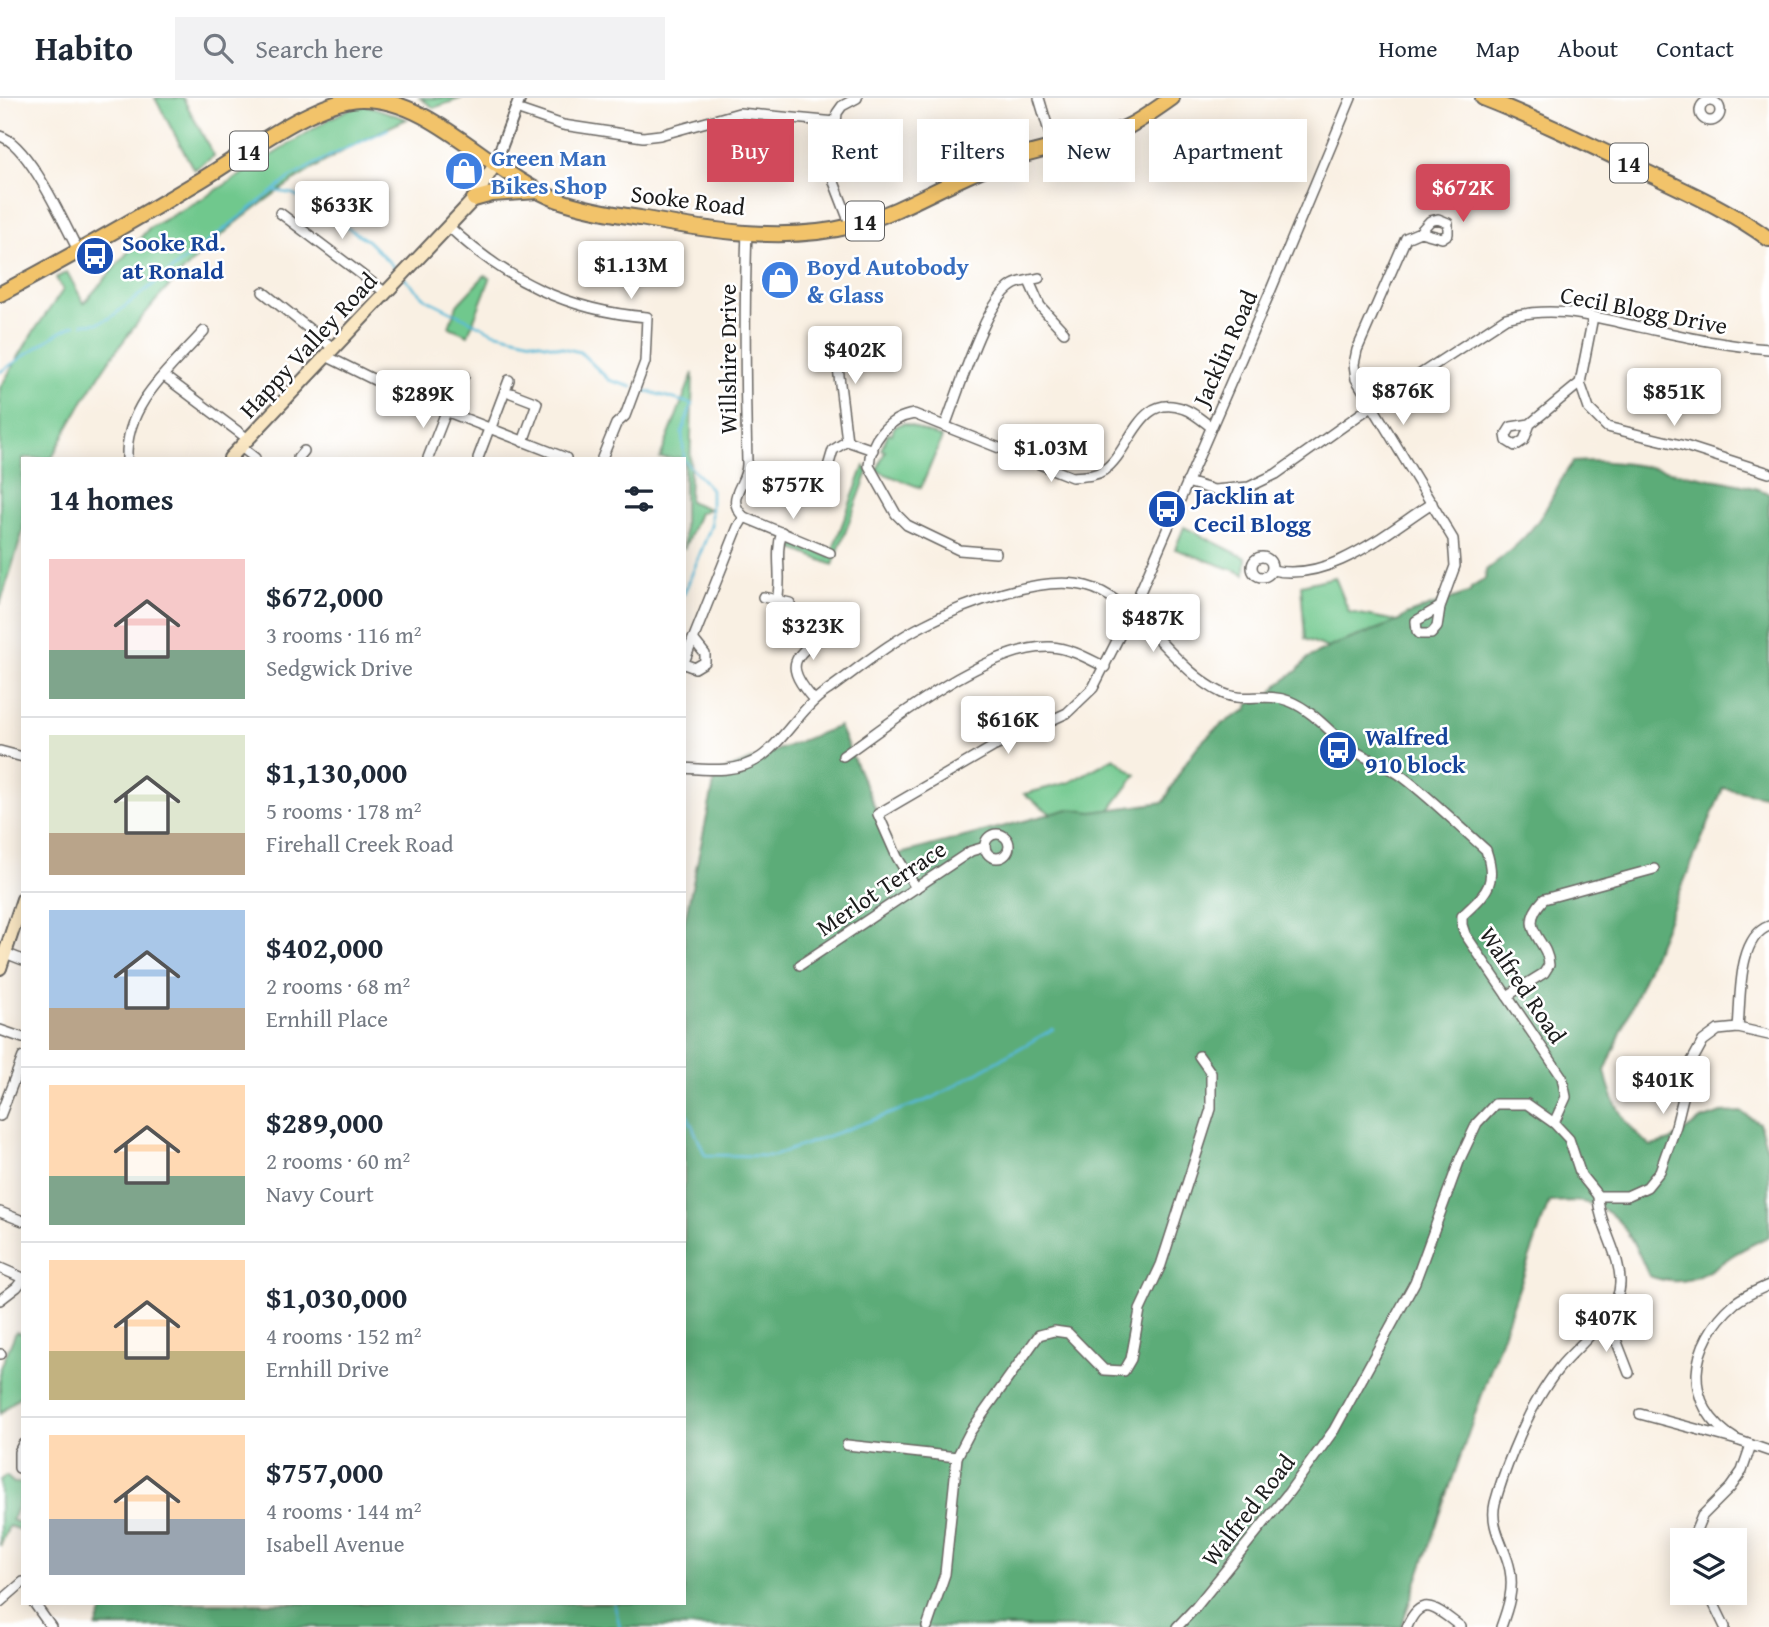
<!DOCTYPE html>
<meta charset="utf-8">
<style>
:root{--surface:#fff;--page:#f2f2f3;--text:#1f2937;--muted:#747a83;--line:#e0e1e3;--accent:#d1495b}
body{margin:0;font-family:"Gentium Book Plus",serif;background:var(--page);color:var(--text);height:100vh;display:flex;flex-direction:column;font-size:26px;white-space:nowrap}
*{box-sizing:border-box;margin:0}
p{font-size:23px;color:var(--muted)}
.icon{flex:none;width:38px;height:38px;fill:none;stroke:currentColor;stroke-width:2;stroke-linecap:round;stroke-linejoin:round}
.map{position:relative;flex:1;overflow:hidden}
.panel{position:absolute;left:21px;top:359px;width:665px;height:1148px;display:flex;flex-direction:column;background:var(--surface);border-radius:0px;box-shadow:0 4px 18px #0003}
.panel>*{flex:none}
.hud{position:absolute;left:707px;top:21px;width:665px;height:63px;display:flex;gap:14px}
.tools{position:absolute;left:1670px;top:1430px;display:grid;gap:14px}
.tools a{display:grid;place-items:center;width:77px;height:77px;border-radius:0px;background:var(--surface);box-shadow:0 4px 18px #0003;font-size:35px}
.price{position:absolute;translate:-50% -60px;padding:0 16px;border-radius:7px;background:#fff;color:#222;font-size:23px;line-height:46px;filter:drop-shadow(0 2px 4px #0008)}
.price::after{content:'';position:absolute;left:50%;top:42px;width:21px;height:16px;margin-left:-10px;background:inherit;clip-path:polygon(0 0,100% 0,50% 100%)}
.price.selected{background:var(--accent);color:#fff}
ul{padding:0;list-style:none}
li{display:flex;align-items:center;gap:21px;height:175px;padding:0 28px}
li+li{border-top:2px solid var(--line)}
li span{display:grid;place-items:center;flex:none;width:196px;height:140px;border-radius:0px;color:#555}
li>.icon{margin-inline-start:auto}
span .icon{width:84px;height:84px;fill:#fffc;stroke-width:1}
li b{font-size:30px}
h2{display:flex;justify-content:space-between;align-items:center;height:84px;padding:0 28px;font-size:30px}
.pill{padding:0 24px;border-radius:0px;background:var(--surface);box-shadow:0 4px 18px #0003;font-size:24px;line-height:63px}
.pill.selected{background:var(--accent);color:#fff}
header{display:flex;align-items:center;gap:42px;box-sizing:border-box;height:98px;padding:0 35px;background:var(--surface);border-bottom:2px solid var(--line)}
header strong{font-size:33px}
nav{display:flex;gap:38px;margin-inline-start:auto;font-size:24px}
.search{width:490px;height:63px;background:var(--page);display:flex;align-items:center;gap:18px;box-sizing:border-box;padding:0 24px;border-radius:0px;color:var(--muted);font-size:26px}
.map>svg:first-child{display:block}
.green{fill:#6fc88d;stroke:#467254;stroke-width:2}
.forest{fill:#5bac78;stroke:#3c644a;stroke-width:2}
.lines{fill:none;stroke-linecap:round;stroke-linejoin:round}
.stream{stroke:#59bad8;stroke-width:2.5}
.minor-casing{stroke:#696662;stroke-width:12}
.tertiary-casing{stroke:#696662;stroke-width:14}
.secondary-casing{stroke:#696662;stroke-width:16}
.primary-casing{stroke:#696662;stroke-width:18}
.minor{stroke:#fff;stroke-width:9}
.tertiary{stroke:#fff;stroke-width:10}
.secondary{stroke:#fae7c3;stroke-width:12}
.primary{stroke:#f2c36a;stroke-width:14}
.labels{text-anchor:middle;dominant-baseline:central;stroke-width:5;stroke-linejoin:round;paint-order:stroke}
.shield{fill:#fff;stroke:#606060;stroke-width:2}
.shield-label{font-size:23px;font-weight:bold;fill:#1c1c1c}
.shop-label{font-size:24px;font-weight:bold;fill:#366cbe;stroke:#fff;text-anchor:start}
.street-label{font-size:24px;fill:#1c1c1c;stroke:#fff}
.transit-label{font-size:24px;font-weight:bold;fill:#164399;stroke:#fff;text-anchor:start}
</style>
<header>
<strong>Habito</strong>
<div class="search"><svg class="icon" aria-label="search" viewBox="0 0 24 24"><circle cx="10" cy="10" r="6"/><path d="M15 15l6 6"/></svg>Search here</div>
<nav><a>Home</a><a>Map</a><a>About</a><a>Contact</a></nav>
</header>
<div class="map">
<svg width="1769" height="1529" viewBox="0 0 1769 1529">
<rect width="100%" height="100%" fill="#fff"/>
<filter id="ink" filterUnits="userSpaceOnUse"><feTurbulence type="fractalNoise" baseFrequency=".0143" numOctaves="2"/><feDisplacementMap in="SourceGraphic" scale="14" xChannelSelector="R" yChannelSelector="G"/><feConvolveMatrix kernelMatrix="1 2 1 2 8 2 1 2 1" color-interpolation-filters="sRGB"/></filter>
<filter id="wash" filterUnits="userSpaceOnUse"><feTurbulence type="fractalNoise" baseFrequency=".00686" numOctaves="4" result="noise"/><feDisplacementMap in="SourceGraphic" scale="28" xChannelSelector="R" yChannelSelector="G"/><feGaussianBlur stdDeviation="1.57" result="paint"/><feColorMatrix in="noise" values="0 0 0 0 0 0 0 0 0 0 0 0 0 0 0 0 0 1.4 0 .05"/><feComposite in="paint" operator="in"/></filter>
<g filter="url(#wash)">
<rect width="100%" height="100%" fill="#f9f0e3"/>
<g class="green">
<path d="M155,0H183L214,58L194,72Z"/>
<path d="M420,0H462L434,10Z"/>
<path d="M361,5L407,21C245,94 131,201 52,360H23V433L0,507V290L32,236L63,192L56,180L67,174L84,205L149,130L204,100L329,21Z"/>
<path d="M485,177L490,181L468,237L449,229L457,207Z"/>
<path d="M693,275L689,403L709,411L699,415L684,451V360H660Z"/>
<path d="M904,325L942,340L921,390L877,373L885,353L881,352L888,335L892,336L894,329Z"/>
<path d="M864,368L868,374L833,467L793,451L787,442L830,459Z"/>
<path d="M1184,429L1246,460L1245,476L1175,451Z"/>
<path d="M1335,479L1349,514L1408,525L1384,572L1305,541L1301,487Z"/>
<path d="M1114,660L1136,677L1087,742L1024,696L1070,684Z"/>
<path d="M16,1234L23,1236V1295L0,1316V1271Z"/>
<path d="M6,1378L14,1385H23V1394L12,1422L23,1426V1433L9,1428L0,1448V1382Z"/>
</g>
<path class="forest" d="M1593,363C1631,364 1669,373 1706,380C1727,384 1749,387 1769,395V699L1723,690L1605,973C1612,1005 1624,1028 1651,1048L1670,1043L1701,1022L1721,1015L1741,1014L1759,1025L1769,1057V1138C1758,1144 1746,1149 1735,1156C1704,1176 1688,1192 1649,1178C1634,1146 1623,1111 1582,1104C1572,1102 1560,1104 1549,1104L1401,1529H96L106,1505H684V826L716,676L839,628L896,757L1069,711L1092,714L1164,704C1186,660 1201,634 1247,612L1249,606L1269,598L1279,586L1297,573L1308,560L1334,547L1399,523L1406,517L1470,494L1471,490L1485,481L1486,472C1507,456 1527,440 1542,417C1554,399 1558,383 1573,364Z"/>
<g class="lines">
<g class="stream">
<path d="M276,93L293,96L367,142L400,175"/>
<path d="M404,180L426,201L493,234L580,254L609,282L632,289"/>
<path d="M83,226L98,225L110,220L290,80L326,60L388,31"/>
<path d="M0,274L60,234L75,227"/>
<path d="M639,291L692,306L682,334L684,360"/>
<path d="M684,362L711,391V428L684,496"/>
<path d="M684,1009L705,1057L773,1058L933,1000L1053,931"/>
<path d="M614,1505L620,1529"/>
</g>
</g>
</g>
<g filter="url(#ink)">
<g class="lines">
<defs>
<g id="minor">
<path d="M1039,0L1054,50"/>
<circle cx="1710" cy="13" r="10"/>
<path d="M516,11L563,27L643,39L660,37L739,15L836,24"/>
<path d="M0,38C29,46 64,126 79,154"/>
<path d="M280,115L386,195"/>
<path d="M448,128C506,182 568,213 647,219L645,264L625,318L616,326L602,360"/>
<path d="M851,128L834,84L832,67L837,15L842,8L857,0"/>
<path d="M1420,134L1442,140L1448,136V125L1438,121L1430,123L1420,134L1406,140L1357,252L1354,266L1356,281L1453,441L1455,468L1440,509L1437,529L1431,536H1420L1417,533L1416,523L1440,509"/>
<path d="M1029,183L1040,208L1064,234"/>
<path d="M263,194L333,250"/>
<path d="M834,237L847,343"/>
<path d="M326,258L407,298L566,360"/>
<path d="M164,278L248,341"/>
<path d="M1580,285L1589,311L1607,329L1685,348L1769,375"/>
<path d="M511,295L537,305L523,344"/>
<path d="M436,310L448,280L464,278"/>
<path d="M1530,326L1511,329L1506,337L1507,343L1515,348L1524,342L1530,326L1580,285L1593,219"/>
<path d="M945,328C958,296 985,203 1013,187C1020,183 1031,182 1039,180"/>
<path d="M490,332L509,282"/>
<path d="M847,343L873,352"/>
<path d="M241,349L255,360"/>
<path d="M127,360C125,306 171,270 204,233"/>
<path d="M298,360L304,353"/>
<path d="M428,360L446,314"/>
<path d="M478,360L489,331"/>
<path d="M1187,384L1214,392L1249,389L1276,376L1373,307L1506,220C1553,206 1594,219 1640,229C1683,238 1725,248 1769,251"/>
<path d="M822,389L833,352L847,343"/>
<path d="M744,419L830,455"/>
<path d="M996,455L959,452L907,427L896,416L869,368C870,342 888,320 914,316L1072,379C1083,378 1094,379 1104,372C1131,354 1138,293 1184,311C1193,314 1203,323 1211,329"/>
<circle cx="1262" cy="469" r="10"/>
<path d="M1272,472C1330,485 1385,435 1432,405"/>
<path d="M763,499L790,505"/>
<path d="M777,502C783,479 774,457 782,434"/>
<path d="M684,564L738,429L744,419C723,399 748,387 747,365C745,288 744,211 747,133"/>
<path d="M684,566L695,570L705,564V556L693,541"/>
<path d="M814,602C780,563 796,559 830,531"/>
<path d="M0,653L23,659"/>
<path d="M843,658C893,623 988,547 1050,549C1070,550 1087,560 1105,569"/>
<path d="M684,670C709,672 739,675 761,659C785,642 800,610 828,592C859,570 890,544 924,527C964,506 1042,476 1086,488C1098,491 1109,497 1119,505C1154,531 1183,576 1222,595C1243,605 1267,594 1289,603C1312,612 1329,633 1347,648C1364,661 1386,666 1403,679C1432,701 1459,728 1486,752C1498,787 1486,795 1462,818V827L1465,836L1562,979L1566,999L1554,1025"/>
<circle cx="997" cy="748" r="12"/>
<path d="M916,790L897,759L878,716L993,649L1067,615L1093,590L1131,515L1270,194L1351,0"/>
<path d="M5,855L23,862"/>
<path d="M800,867L971,753L985,749"/>
<path d="M1507,898L1544,875L1549,867C1548,840 1515,832 1544,801L1654,771"/>
<path d="M1738,930C1741,900 1737,840 1769,828"/>
<path d="M0,932L23,940"/>
<path d="M0,1018L23,959"/>
<path d="M0,1114L23,1123"/>
<path d="M0,1170L23,1180"/>
<path d="M0,1202L17,1189L23,1181"/>
<path d="M1600,1225L1615,1239L1629,1275"/>
<path d="M0,1256H1"/>
<path d="M1640,1316L1737,1342L1769,1353"/>
<path d="M1737,1342C1679,1307 1689,1245 1735,1205C1745,1197 1758,1192 1769,1187"/>
<path d="M847,1347L957,1359"/>
<path d="M19,1370V1354L23,1346"/>
<path d="M1692,1442L1702,1418L1730,1390L1742,1373L1751,1347"/>
<path d="M1708,1494L1725,1529"/>
<path d="M0,1504L23,1484"/>
<path d="M34,1505L51,1529"/>
<path d="M927,1529L945,1476L957,1359L970,1334L1039,1237L1054,1233L1068,1235L1104,1272L1124,1273L1131,1261L1140,1212L1161,1167L1211,1011V975L1199,958"/>
<path d="M1177,1529L1196,1509L1289,1394L1334,1332L1415,1184L1460,1061L1477,1025L1495,1006H1527L1554,1025L1569,1041L1581,1077L1598,1098H1627L1647,1089L1660,1073L1676,1028L1692,963L1703,943L1718,932L1738,930L1769,937"/>
<path d="M1407,1529C1422,1493 1439,1513 1461,1529"/>
<path d="M1501,1529C1508,1510 1514,1492 1510,1472C1506,1449 1489,1430 1495,1405C1503,1375 1522,1328 1538,1301C1544,1291 1551,1280 1559,1270C1577,1247 1620,1217 1620,1185C1621,1156 1599,1129 1598,1098"/>
</g>
<path id="tertiary" d="M495,66L520,0"/>
<g id="secondary">
<path d="M230,360L474,101L495,66"/>
<path d="M0,870L23,801"/>
</g>
<g id="primary">
<path d="M1483,0C1539,22 1592,48 1646,74C1688,94 1731,113 1769,141"/>
<path d="M474,101L492,96L538,93"/>
<path d="M0,196C66,161 131,124 196,85C239,60 313,2 361,1C433,0 491,77 558,102C584,111 613,116 640,120C706,132 784,145 851,128C900,115 945,85 993,67C1024,55 1059,49 1092,40C1104,36 1118,34 1129,28C1144,20 1158,10 1172,0"/>
</g>
</defs>
<use href="#minor" class="minor-casing"/>
<use href="#tertiary" class="tertiary-casing"/>
<use href="#secondary" class="secondary-casing"/>
<use href="#primary" class="primary-casing"/>
<use href="#minor" class="minor"/>
<use href="#tertiary" class="tertiary"/>
<use href="#secondary" class="secondary"/>
<use href="#primary" class="primary"/>
</g>
</g>
<defs>
<symbol id="shop-disc" viewBox="-11 -11 22 22"><circle r="9.5" fill="#3f7fe0" stroke="#fff"/><path d="M-5-2.5h2.3a2.7 3.5 0 0 1 5.4 0H5L5.5 6h-11ZM-1.5-2.5h3a1.5 2.3 0 0 0-3 0Z" fill="#fff"/></symbol>
<symbol id="bus-disc" viewBox="-11 -11 22 22"><circle r="9.5" fill="#1a4fb4" stroke="#fff"/><path d="M-5-6H5V4H4V6H2V4H-2V6H-4V4H-5ZM-3.5-4V0h7V-4ZM-3.5 1.2v1.5H-2V1.2ZM2 1.2v1.5H3.5V1.2Z" fill="#fff"/></symbol>
</defs>
<g fill-rule="evenodd">
<use href="#shop-disc" x="442" y="51" width="44" height="44"/>
<use href="#bus-disc" x="73" y="136" width="44" height="44"/>
<use href="#shop-disc" x="758" y="160" width="44" height="44"/>
<use href="#bus-disc" x="1145" y="389" width="44" height="44"/>
<use href="#bus-disc" x="1316" y="630" width="44" height="44"/>
</g>
<g class="labels">
<g class="shield">
<rect x="230" y="33.5" width="38" height="39" rx="5"/>
<rect x="1610" y="45.5" width="38" height="39" rx="5"/>
<rect x="846" y="103.5" width="38" height="39" rx="5"/>
</g>
<g class="shield-label">
<text x="249" y="53">14</text>
<text x="1629" y="65">14</text>
<text x="865" y="123">14</text>
</g>
<g class="shop-label">
<text x="491" y="59">Green Man<tspan x="491" dy="28">Bikes Shop</tspan></text>
<text x="807" y="168">Boyd Autobody<tspan x="807" dy="28">&amp; Glass</tspan></text>
</g>
<g class="street-label">
<text transform="translate(688 102) rotate(7)">Sooke Road</text>
<text transform="translate(1644 212) rotate(11)">Cecil Blogg Drive</text>
<text transform="translate(308 247) rotate(-47)">Happy Valley Road</text>
<text transform="translate(1225 250) rotate(-66)">Jacklin Road</text>
<text transform="translate(727 261) rotate(-90)">Willshire Drive</text>
<text transform="translate(881 790) rotate(-34)">Merlot Terrace</text>
<text transform="translate(1523 887) rotate(56)">Walfred Road</text>
<text transform="translate(1248 1412) rotate(-52)">Walfred Road</text>
</g>
<g class="transit-label">
<text x="122" y="144">Sooke Rd.<tspan x="122" dy="28">at Ronald</tspan></text>
<text x="1194" y="397">Jacklin at<tspan x="1194" dy="28">Cecil Blogg</tspan></text>
<text x="1365" y="638">Walfred<tspan x="1365" dy="28">910 block</tspan></text>
</g>
</g>
</svg>
<div class="tools">
<a><svg class="icon" aria-label="layers" viewBox="0 0 24 24"><path d="M12 4l9 5-9 5-9-5zM3 14l9 5 9-5"/></svg></a>
</div>
<b class="price selected" style="left:1463px;top:126px">$672K</b>
<b class="price" style="left:342px;top:143px">$633K</b>
<b class="price" style="left:631px;top:203px">$1.13M</b>
<b class="price" style="left:855px;top:288px">$402K</b>
<b class="price" style="left:1403px;top:329px">$876K</b>
<b class="price" style="left:1674px;top:330px">$851K</b>
<b class="price" style="left:423px;top:332px">$289K</b>
<b class="price" style="left:1051px;top:386px">$1.03M</b>
<b class="price" style="left:793px;top:423px">$757K</b>
<b class="price" style="left:1153px;top:556px">$487K</b>
<b class="price" style="left:813px;top:564px">$323K</b>
<b class="price" style="left:1008px;top:658px">$616K</b>
<b class="price" style="left:1663px;top:1018px">$401K</b>
<b class="price" style="left:1606px;top:1256px">$407K</b>
<div class="hud">
<a class="pill selected">Buy</a>
<a class="pill">Rent</a>
<a class="pill">Filters</a>
<a class="pill">New</a>
<a class="pill">Apartment</a>
</div>
<section class="panel">
<h2>14 homes<svg class="icon" aria-label="filters" viewBox="0 0 24 24"><path d="M4 7h16M4 17h16"/><circle cx="9" cy="7" r="2"/><circle cx="15" cy="17" r="2"/></svg></h2>
<ul>
<li><span style="background:linear-gradient(#f6c9c9 65%,#7fa58c 0)"><svg class="icon" aria-label="home" viewBox="0 0 24 24"><path d="M3 11l9-7 9 7M6 9v11h12V9"/></svg></span><div><b>$672,000</b><p>3 rooms · 116 m²</p><p>Sedgwick Drive</p></div></li>
<li><span style="background:linear-gradient(#dfe7d0 70%,#b9a48a 0)"><svg class="icon" aria-label="home" viewBox="0 0 24 24"><path d="M3 11l9-7 9 7M6 9v11h12V9"/></svg></span><div><b>$1,130,000</b><p>5 rooms · 178 m²</p><p>Firehall Creek Road</p></div></li>
<li><span style="background:linear-gradient(#a9c7e8 70%,#b9a48a 0)"><svg class="icon" aria-label="home" viewBox="0 0 24 24"><path d="M3 11l9-7 9 7M6 9v11h12V9"/></svg></span><div><b>$402,000</b><p>2 rooms · 68 m²</p><p>Ernhill Place</p></div></li>
<li><span style="background:linear-gradient(#ffd9b3 65%,#7fa58c 0)"><svg class="icon" aria-label="home" viewBox="0 0 24 24"><path d="M3 11l9-7 9 7M6 9v11h12V9"/></svg></span><div><b>$289,000</b><p>2 rooms · 60 m²</p><p>Navy Court</p></div></li>
<li><span style="background:linear-gradient(#ffd9b3 65%,#c2b280 0)"><svg class="icon" aria-label="home" viewBox="0 0 24 24"><path d="M3 11l9-7 9 7M6 9v11h12V9"/></svg></span><div><b>$1,030,000</b><p>4 rooms · 152 m²</p><p>Ernhill Drive</p></div></li>
<li><span style="background:linear-gradient(#ffd9b3 60%,#9aa5b1 0)"><svg class="icon" aria-label="home" viewBox="0 0 24 24"><path d="M3 11l9-7 9 7M6 9v11h12V9"/></svg></span><div><b>$757,000</b><p>4 rooms · 144 m²</p><p>Isabell Avenue</p></div></li>
</ul>
</section>
</div>
